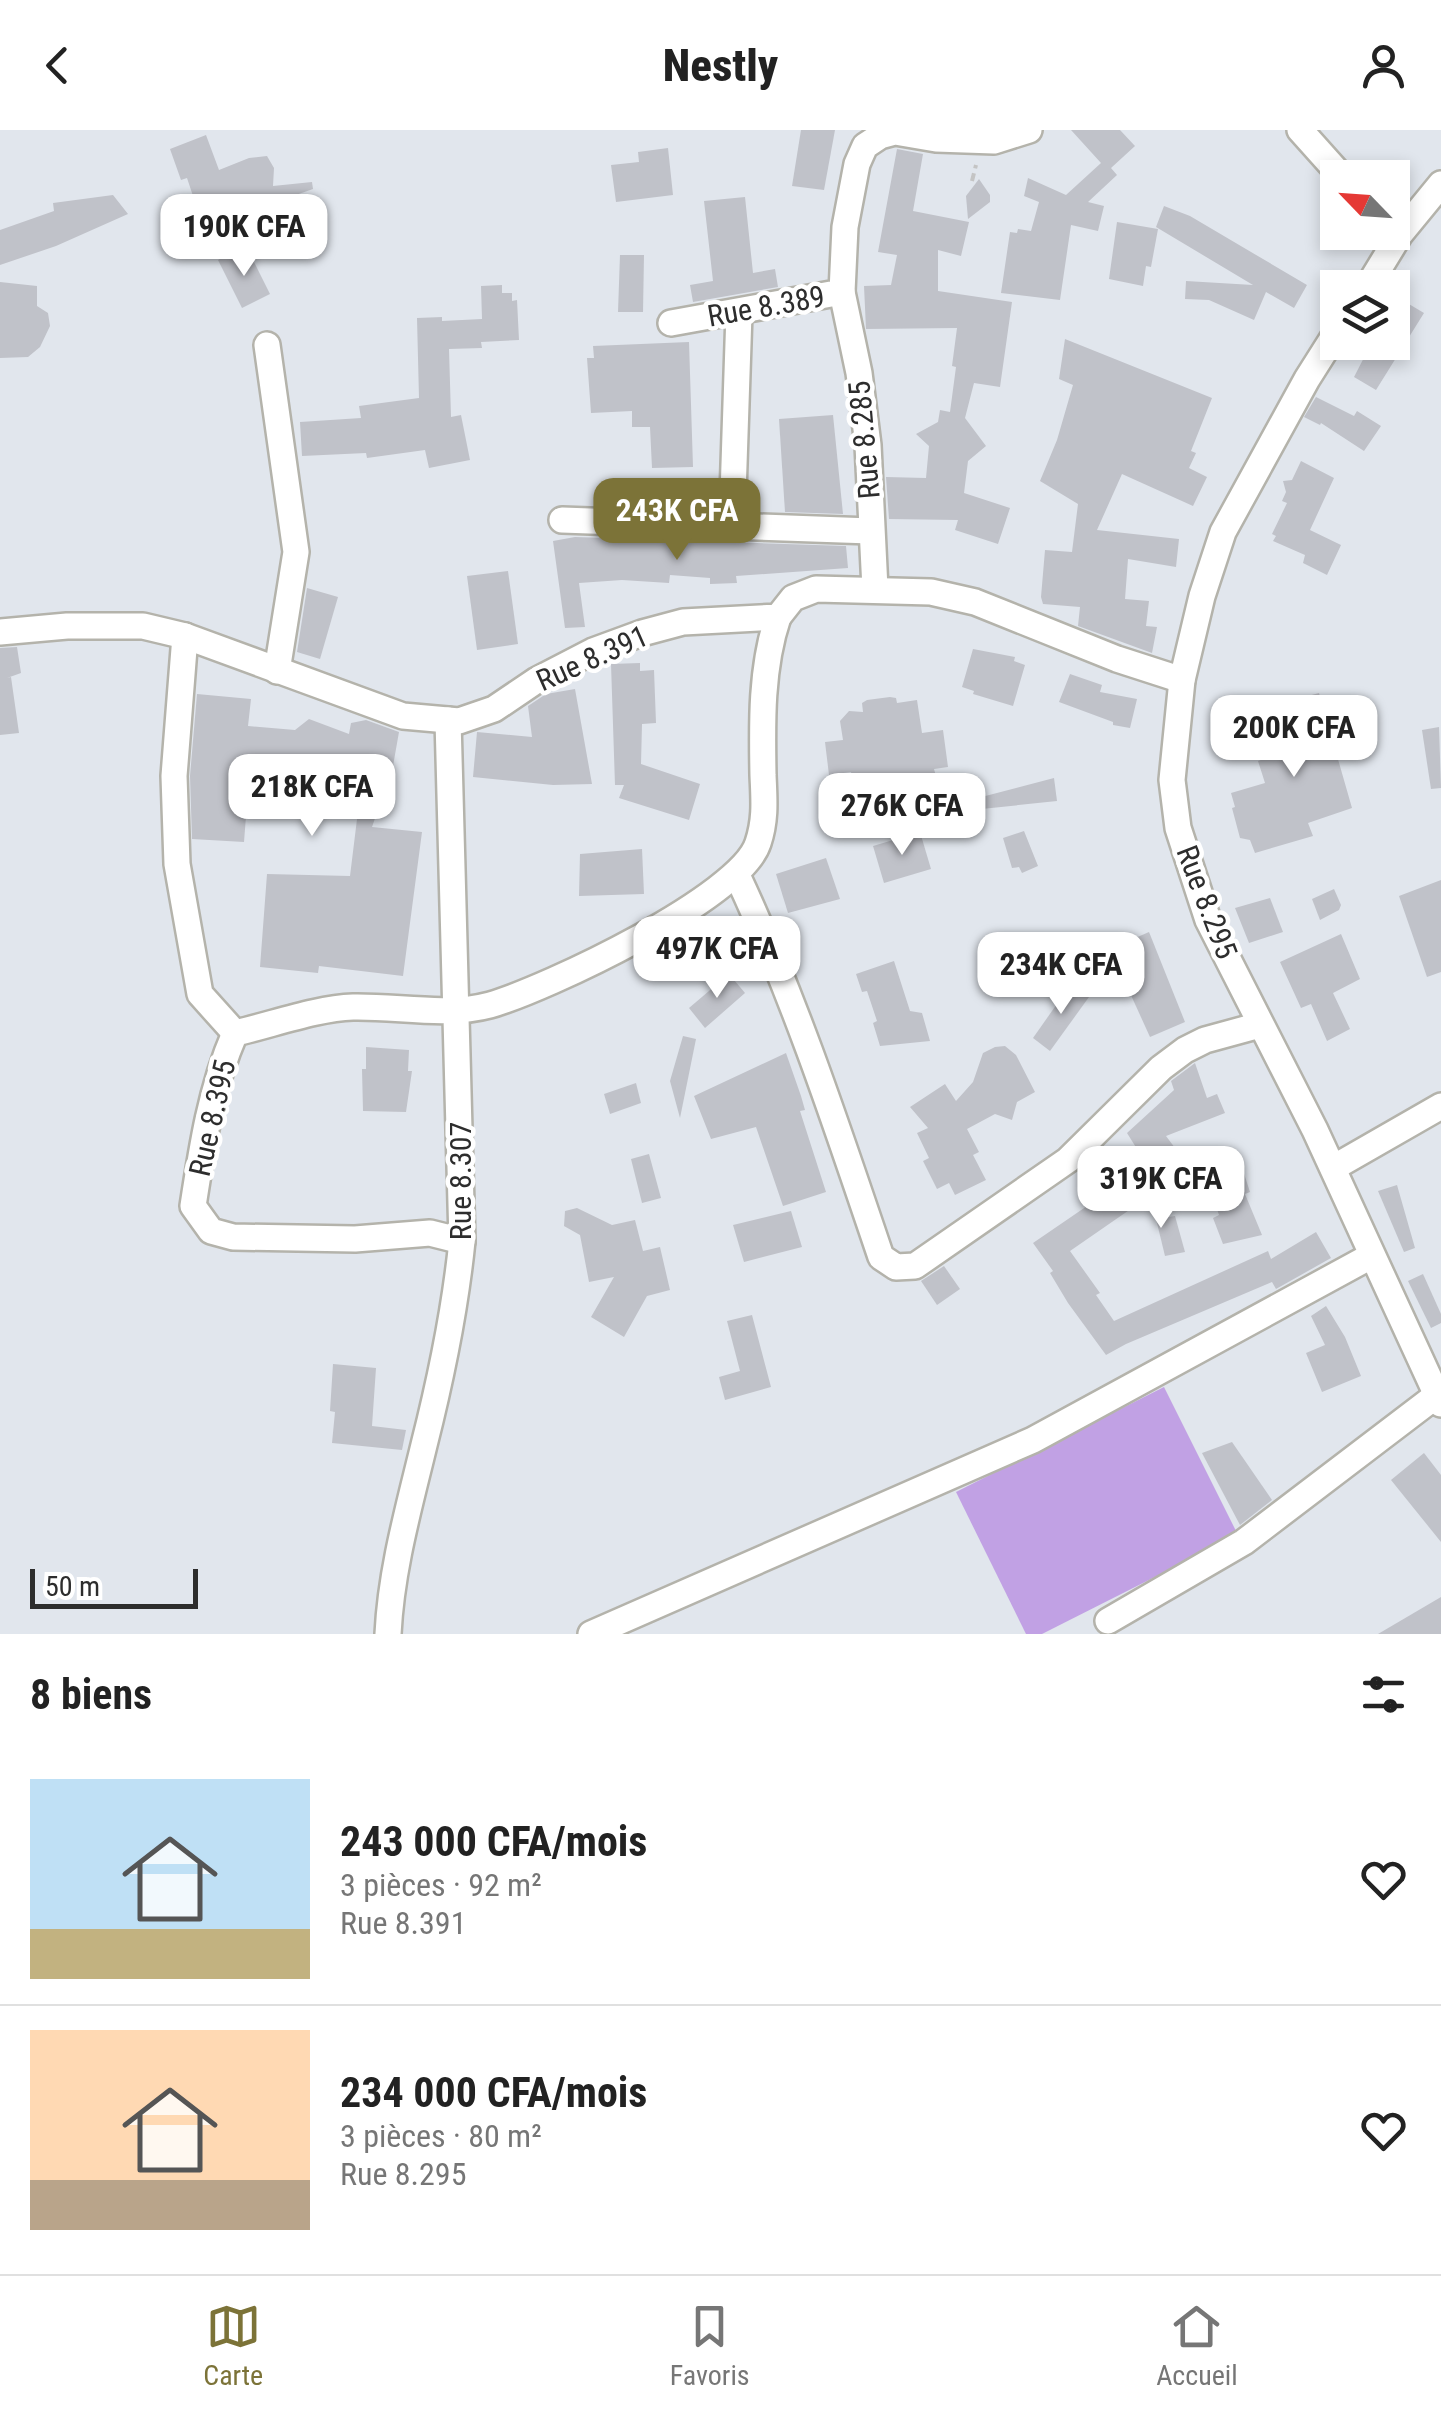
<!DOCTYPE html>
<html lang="fr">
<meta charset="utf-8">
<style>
:root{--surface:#fff;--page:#f2f2f2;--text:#222;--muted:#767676;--line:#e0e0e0;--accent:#7c7338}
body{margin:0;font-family:"Roboto Condensed",sans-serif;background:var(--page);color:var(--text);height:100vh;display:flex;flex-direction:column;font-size:38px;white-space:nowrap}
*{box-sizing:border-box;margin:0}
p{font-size:32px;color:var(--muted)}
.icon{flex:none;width:55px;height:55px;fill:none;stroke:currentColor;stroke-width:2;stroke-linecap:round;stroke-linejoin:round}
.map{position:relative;height:1504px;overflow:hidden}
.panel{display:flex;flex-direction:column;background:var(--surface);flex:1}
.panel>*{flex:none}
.needle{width:65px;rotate:295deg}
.controls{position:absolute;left:1320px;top:30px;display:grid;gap:20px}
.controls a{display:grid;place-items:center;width:90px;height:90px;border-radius:0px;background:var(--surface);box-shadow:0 5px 15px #0003;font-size:50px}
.scale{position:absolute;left:30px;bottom:25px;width:168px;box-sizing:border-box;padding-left:10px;border:5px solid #2d2d2d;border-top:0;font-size:28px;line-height:35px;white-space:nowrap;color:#2d2d2d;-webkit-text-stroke:8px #fff;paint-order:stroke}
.price{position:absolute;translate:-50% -85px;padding:0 22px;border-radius:20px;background:#fff;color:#222;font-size:32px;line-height:65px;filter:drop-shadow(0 2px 5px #0008)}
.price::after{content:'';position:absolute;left:50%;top:60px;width:30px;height:22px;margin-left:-15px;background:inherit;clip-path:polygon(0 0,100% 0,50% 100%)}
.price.on{background:var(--accent);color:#fff}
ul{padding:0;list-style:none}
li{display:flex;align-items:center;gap:30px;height:250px;padding:0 30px}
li+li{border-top:2px solid var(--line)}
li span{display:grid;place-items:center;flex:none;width:280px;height:200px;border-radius:0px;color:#555}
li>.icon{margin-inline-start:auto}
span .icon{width:120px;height:120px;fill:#fffc;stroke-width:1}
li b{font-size:42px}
h2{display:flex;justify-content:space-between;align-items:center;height:120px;padding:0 30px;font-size:42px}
header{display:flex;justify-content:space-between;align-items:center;height:130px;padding:0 30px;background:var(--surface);font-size:45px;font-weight:800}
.tabs{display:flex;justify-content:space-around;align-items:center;height:140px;border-top:2px solid var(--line);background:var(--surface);font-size:28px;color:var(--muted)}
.tabs a{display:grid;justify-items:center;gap:5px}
.tabs .on{color:var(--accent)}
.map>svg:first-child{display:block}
.pitch{fill:#c1a1e4}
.building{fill:#c0c2c9}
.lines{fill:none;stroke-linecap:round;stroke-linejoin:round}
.minor-casing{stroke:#b4b3ab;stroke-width:30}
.path{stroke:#c4c4c4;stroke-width:4;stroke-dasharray:8 5;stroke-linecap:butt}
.minor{stroke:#fff;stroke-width:25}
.labels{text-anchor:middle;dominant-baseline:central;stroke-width:9;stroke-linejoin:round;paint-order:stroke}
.street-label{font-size:30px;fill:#2d2d2d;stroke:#fff}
</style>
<header><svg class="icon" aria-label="back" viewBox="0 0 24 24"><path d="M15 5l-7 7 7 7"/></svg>Nestly<svg class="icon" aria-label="person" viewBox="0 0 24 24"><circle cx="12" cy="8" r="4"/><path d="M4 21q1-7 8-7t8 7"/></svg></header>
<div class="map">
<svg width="1441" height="1504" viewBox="0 0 1441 1504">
<rect width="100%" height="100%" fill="#e1e6ed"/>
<path class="pitch" d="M1164,1257L1238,1405L1042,1504H1026L956,1362Z"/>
<g class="building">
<path d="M801,0H835L824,60L792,56Z"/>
<path d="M1071,0H1120L1135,16L1111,38L1117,45L1088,72L1104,76L1098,101L1071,95L1060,170L1001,163L1010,102L1017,103L1018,99L1031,101L1039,72L1024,66L1028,48L1066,65L1101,33Z"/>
<path d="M206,5L219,40L249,28L267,26L274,38L273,56L312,52L313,59L213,94L205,70L195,72L187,48L181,50L170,19Z"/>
<path d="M668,18L673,65L616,72L611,35L639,32L638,22Z"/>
<path d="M897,19L923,24L913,81L969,92L961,126L938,120V161L1012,172L1000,257L974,253L965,288L986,316L968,331L964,363L1010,378L998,414L955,400L958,390L889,389L886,347L926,348L929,316L916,304L938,292L940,280L950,282L956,237L952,236L957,198L866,199L864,156L891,155L897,125L878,122Z"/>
<path d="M979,49L990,65V72L968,89L966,66Z"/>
<path d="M113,65L128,84L56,116L0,135V100L54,81L53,73Z"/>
<path d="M745,67L753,143L775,139L778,157L693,172L690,155L713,151L704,71Z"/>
<path d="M1164,76L1190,86L1307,155L1294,178L1266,162L1254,190L1209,170L1185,169L1186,151L1253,155L1156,97Z"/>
<path d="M1117,92L1158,99L1151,137L1146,136L1143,156L1109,149Z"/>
<path d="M233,122L238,131L250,124L270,164L242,178L218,130Z"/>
<path d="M620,125H644L643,182H618Z"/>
<path d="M0,152L37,156V176L48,183L50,196L40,217L28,227L0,228Z"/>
<path d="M502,155V163H512V171L517,170L519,210L481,212L482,218L449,219L451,287L461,285L470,330L429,338L425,320L367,328L366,323L302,326L300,292L361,288L359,276L419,268L417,188L442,187V191L482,189L481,156Z"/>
<path d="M1392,164L1424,183L1376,260L1354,247L1372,212H1392Z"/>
<path d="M1065,209L1212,268L1191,321L1196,323L1189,338L1207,347L1193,376L1122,344L1097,400L1179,409L1176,437L1128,429L1125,469L1149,471L1146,496L1157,497L1152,523L1078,496L1080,477L1043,474L1041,467L1045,420L1072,422L1078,374L1040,351L1057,310L1073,255L1059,249Z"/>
<path d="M689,212L693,337L652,338L650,297H632V281L591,283L587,228H594L593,216Z"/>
<path d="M1316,267L1354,286L1357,281L1381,296L1364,321L1321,293L1320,295L1304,287Z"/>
<path d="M833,285L843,384L785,382L779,289Z"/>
<path d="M1301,331L1334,348L1310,400L1341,415L1327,445L1303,433L1305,425L1273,411L1276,406L1272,404L1287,373L1282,371L1286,362L1283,351L1292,350Z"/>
<path d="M575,407L846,416L848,438L736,446L737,453L710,454V448L670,445L669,453L622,450L579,453L585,497L565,498L553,411Z"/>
<path d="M508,441L518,514L477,520L467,446Z"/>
<path d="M307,458L338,467L320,529L297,522Z"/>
<path d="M17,517L21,543L7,548L11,547L19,603L0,605V518Z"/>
<path d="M973,519L1015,527L1014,531L1025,535L1013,576L973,564L974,561L962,557Z"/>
<path d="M640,533V541L654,540L656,593L642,594L641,634L700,654L689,690L619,668L624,655H615L611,534Z"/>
<path d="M1070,544L1102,555L1100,562L1137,569L1130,598L1113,595V592L1059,572Z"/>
<path d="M575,559L592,654L553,655L473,647L477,602L532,607L528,576L546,564Z"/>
<path d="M1319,563L1352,678L1308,693L1313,706L1255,723L1250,710L1240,708L1232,678L1235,677L1231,663L1265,653L1258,631L1275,625L1273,619L1284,614L1272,576Z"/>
<path d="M197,564L251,569L248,596L295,600L309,589L349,604L351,593L366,590L399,602L393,636L372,697L422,702L403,846L319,836L318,843L260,837L267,744L350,746L358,681L346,677L361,633L312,632L305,652L250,634L244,712L192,709L190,646Z"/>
<path d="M890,567L896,568L897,573L917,570L922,603L943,600L948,637L934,639L936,646L875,655L874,648L853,652L851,642L829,645L825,612L843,610L840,591L849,581L863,582L862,573L867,570Z"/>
<path d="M1439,597L1441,658L1431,659L1422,600Z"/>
<path d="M1054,648L1057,671L972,680L970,670Z"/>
<path d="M1024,701L1038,736L1022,743L1019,737L1012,738L1003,708Z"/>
<path d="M920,702L931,739L884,753L873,716Z"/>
<path d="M642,719L644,764L579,766L580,724Z"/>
<path d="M826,728L840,769L788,783L776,744Z"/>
<path d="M1441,750V842L1427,847L1399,766Z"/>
<path d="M1334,759L1341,775L1339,780L1320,790L1312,769Z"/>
<path d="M1270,768L1283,802L1249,813L1235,778Z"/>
<path d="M1149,802L1185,892L1150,907L1110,819Z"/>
<path d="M1341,804L1360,849L1333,863L1350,899L1327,911L1311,874L1301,878L1280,832Z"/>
<path d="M894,831L910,881L922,883L930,911L880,916L873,893L877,891L867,861L862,862L856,844Z"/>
<path d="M729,844L745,863L705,898L689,878Z"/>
<path d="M1071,854L1089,867L1050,921L1033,908Z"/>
<path d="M683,906L696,909L680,988L670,951Z"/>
<path d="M1005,916L1016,925L1035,962L1017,972L1012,990L995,984L967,999L979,1022L973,1025L986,1050L955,1065L949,1053L937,1059L923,1031L929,1028L917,1003L928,998L910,977L945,954L956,971L973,952L983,923L995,917Z"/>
<path d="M366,917L409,920L408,941H412L406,982L363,981L362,939H366Z"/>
<path d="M786,923L801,966L805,980L800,981L826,1062L783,1076L756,997L711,1009L694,966Z"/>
<path d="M1195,933L1207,968L1217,964L1225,983L1166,1006L1190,1038L1070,1121L1100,1163L1096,1165L1114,1191L1268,1121L1271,1129L1316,1102L1331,1128L1276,1159L1272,1152L1126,1214L1106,1225L1068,1173L1050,1143L1053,1141L1033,1113L1147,1035L1127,1003L1174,960L1171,951Z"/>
<path d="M636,953L641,973L610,984L604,964Z"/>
<path d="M1237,1022L1250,1062L1245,1064L1262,1105L1223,1114L1213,1088L1219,1085L1216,1076L1221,1074L1207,1033Z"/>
<path d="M649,1024L661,1068L642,1073L631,1029Z"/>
<path d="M1397,1055L1415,1118L1404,1122L1378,1061Z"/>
<path d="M577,1078L612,1095L635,1090L643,1121L660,1117L670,1160L647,1166L624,1207L591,1187L614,1147L589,1152L580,1105L564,1096L565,1081Z"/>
<path d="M791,1081L802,1117L744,1132L733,1095Z"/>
<path d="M1175,1086L1185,1122L1165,1126L1156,1089Z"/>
<path d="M944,1136L960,1159L937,1175L921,1151Z"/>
<path d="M1423,1144L1441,1184V1193L1431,1198L1408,1151Z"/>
<path d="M1326,1176L1345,1207L1361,1246L1322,1262L1306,1223L1325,1215L1311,1186Z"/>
<path d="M752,1185L771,1257L725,1270L719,1247L740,1241L727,1191Z"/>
<path d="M333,1234L376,1238L372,1296L406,1300L402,1320L332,1313L335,1282L330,1281Z"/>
<path d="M1232,1312L1272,1370L1240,1395L1202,1323Z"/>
<path d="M1424,1323L1441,1345V1412L1391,1350Z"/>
<path d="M1441,1467V1504H1378Z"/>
</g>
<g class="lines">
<defs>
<g id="minor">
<path d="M1300,0L1343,48"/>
<path d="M1367,158L1400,104L1441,54"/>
<path d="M842,162L859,243L868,315L875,459"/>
<path d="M671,193L842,162L845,97L857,34L865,16L880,6L895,2L936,9L994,11L1029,0"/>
<path d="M1338,200L1307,249L1223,402L1202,466L1182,550L1172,650L1178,698L1208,790L1315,1000L1441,1274"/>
<path d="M267,215L296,422L277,541"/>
<path d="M562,390L871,401"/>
<path d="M732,395L739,183"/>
<path d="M0,502L67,496H143L185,506L403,586L459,591L494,579L537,550L593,521L642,503L683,492L778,487L793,468L816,459L931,462L975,472L1117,529L1182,550"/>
<path d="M185,506L174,646L177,734L200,864L235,903"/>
<path d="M737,745C795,869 837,997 881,1127L896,1137L915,1136L1068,1030L1161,938L1185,920L1205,910L1260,895"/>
<path d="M1333,1038L1441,976"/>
<path d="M462,1111L430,1103L355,1109L233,1107L211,1101L193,1076C202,1017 211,958 235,903C271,895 317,878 353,877C399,876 445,887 490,875C546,859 741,767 758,713C766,689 764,669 763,645C762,593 761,537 778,487"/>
<path d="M1108,1491L1244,1412L1441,1262"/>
<path d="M388,1504C391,1440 409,1377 424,1315C441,1248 455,1181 462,1111L448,590"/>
<path d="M591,1504L1033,1310L1371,1126"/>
</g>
</defs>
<use href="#minor" class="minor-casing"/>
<path class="path" d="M972,51L976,35"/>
<use href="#minor" class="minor"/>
</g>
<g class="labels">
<g class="street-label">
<text transform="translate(766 176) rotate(-10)">Rue 8.389</text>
<text transform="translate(864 310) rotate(-95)">Rue 8.285</text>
<text transform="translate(592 528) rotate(-24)">Rue 8.391</text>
<text transform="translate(1207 772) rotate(69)">Rue 8.295</text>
<text transform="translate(212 988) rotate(-77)">Rue 8.395</text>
<text transform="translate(460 1051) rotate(-90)">Rue 8.307</text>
</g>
</g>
</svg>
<div class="controls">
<a><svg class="needle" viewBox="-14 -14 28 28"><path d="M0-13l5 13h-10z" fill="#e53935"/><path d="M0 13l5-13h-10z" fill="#767676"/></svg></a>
<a><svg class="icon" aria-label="layers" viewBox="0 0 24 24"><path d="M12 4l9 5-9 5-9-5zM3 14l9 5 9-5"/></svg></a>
</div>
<div class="scale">50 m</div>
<b class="price" style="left:244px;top:149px">190K CFA</b>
<b class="price on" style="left:677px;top:433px">243K CFA</b>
<b class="price" style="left:1294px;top:650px">200K CFA</b>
<b class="price" style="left:312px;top:709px">218K CFA</b>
<b class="price" style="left:902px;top:728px">276K CFA</b>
<b class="price" style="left:717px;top:871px">497K CFA</b>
<b class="price" style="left:1061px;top:887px">234K CFA</b>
<b class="price" style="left:1161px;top:1101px">319K CFA</b>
</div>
<section class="panel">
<h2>8 biens<svg class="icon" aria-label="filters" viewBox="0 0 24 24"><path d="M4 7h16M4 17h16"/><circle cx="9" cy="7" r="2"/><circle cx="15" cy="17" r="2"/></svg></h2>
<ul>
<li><span style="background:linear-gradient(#bfe0f5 75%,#c2b280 0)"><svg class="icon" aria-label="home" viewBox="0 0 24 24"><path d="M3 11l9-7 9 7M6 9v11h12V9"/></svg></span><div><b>243 000 CFA/mois</b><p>3 pièces · 92 m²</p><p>Rue 8.391</p></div><svg class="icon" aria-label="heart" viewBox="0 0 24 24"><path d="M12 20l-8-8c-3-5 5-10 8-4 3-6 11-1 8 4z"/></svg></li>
<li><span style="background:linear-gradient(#ffd9b3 75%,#b9a48a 0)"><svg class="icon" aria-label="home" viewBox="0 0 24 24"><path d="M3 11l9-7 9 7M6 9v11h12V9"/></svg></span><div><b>234 000 CFA/mois</b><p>3 pièces · 80 m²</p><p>Rue 8.295</p></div><svg class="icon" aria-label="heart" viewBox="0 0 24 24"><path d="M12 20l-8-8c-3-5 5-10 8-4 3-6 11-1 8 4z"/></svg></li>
</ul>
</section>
<nav class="tabs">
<a class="on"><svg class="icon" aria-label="map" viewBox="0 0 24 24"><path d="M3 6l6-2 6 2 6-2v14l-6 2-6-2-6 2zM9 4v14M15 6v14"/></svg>Carte</a>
<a><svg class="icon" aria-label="saved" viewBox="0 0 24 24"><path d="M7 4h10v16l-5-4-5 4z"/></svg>Favoris</a>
<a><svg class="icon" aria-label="home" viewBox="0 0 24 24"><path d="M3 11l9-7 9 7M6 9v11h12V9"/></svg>Accueil</a>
</nav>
